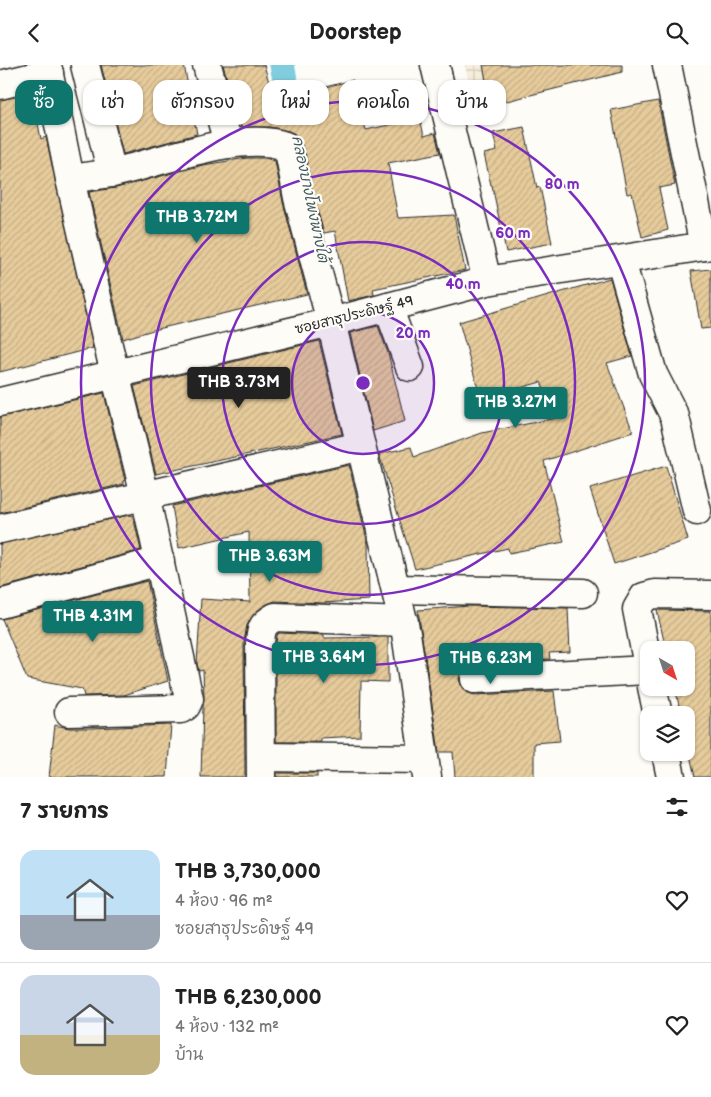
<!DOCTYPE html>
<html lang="th">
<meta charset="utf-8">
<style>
:root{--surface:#fff;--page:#f6f6f6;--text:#222;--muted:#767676;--line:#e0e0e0;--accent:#0f766e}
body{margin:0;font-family:"Balsamiq Sans","Playpen Sans Thai",sans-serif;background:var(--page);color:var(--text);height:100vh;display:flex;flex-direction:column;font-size:19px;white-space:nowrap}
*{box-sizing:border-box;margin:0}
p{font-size:16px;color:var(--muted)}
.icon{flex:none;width:28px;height:28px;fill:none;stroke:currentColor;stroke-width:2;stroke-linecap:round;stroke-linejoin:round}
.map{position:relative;height:712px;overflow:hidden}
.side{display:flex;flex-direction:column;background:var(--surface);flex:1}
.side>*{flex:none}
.guide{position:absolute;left:15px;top:15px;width:681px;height:45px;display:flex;gap:10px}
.needle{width:32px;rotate:141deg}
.controls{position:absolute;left:640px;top:576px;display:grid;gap:10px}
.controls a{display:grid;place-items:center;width:55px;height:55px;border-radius:10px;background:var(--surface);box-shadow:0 1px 4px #0004;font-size:25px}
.price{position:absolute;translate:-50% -42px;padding:0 11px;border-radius:5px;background:var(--accent);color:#fff;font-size:16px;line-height:32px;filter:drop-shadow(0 1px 2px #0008)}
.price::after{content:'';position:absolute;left:50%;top:30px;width:15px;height:11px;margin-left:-8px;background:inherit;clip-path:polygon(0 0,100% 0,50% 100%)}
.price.selected{background:#222;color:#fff}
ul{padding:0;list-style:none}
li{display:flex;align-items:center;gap:15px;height:125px;padding:0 20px}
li+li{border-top:1px solid var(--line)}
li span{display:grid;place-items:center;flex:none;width:140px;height:100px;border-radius:15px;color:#555}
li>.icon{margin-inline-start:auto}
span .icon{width:60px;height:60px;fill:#fffc;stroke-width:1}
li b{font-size:21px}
h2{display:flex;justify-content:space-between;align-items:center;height:60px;padding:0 20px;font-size:21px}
.tag{padding:0 18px;border-radius:15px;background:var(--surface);box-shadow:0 1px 4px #0004;font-size:18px;line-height:45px}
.tag.selected{background:var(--accent);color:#fff}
header{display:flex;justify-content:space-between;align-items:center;height:65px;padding:0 20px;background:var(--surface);font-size:22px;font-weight:600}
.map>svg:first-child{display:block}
.industrial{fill:url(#industrial-grid)}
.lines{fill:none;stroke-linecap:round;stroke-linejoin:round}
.canal{stroke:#80cdde;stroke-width:25}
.building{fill:url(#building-hatch);stroke:#2b2b2b}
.street-casing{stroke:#2b2b2b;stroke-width:31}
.secondary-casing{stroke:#2b2b2b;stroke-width:31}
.street{stroke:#fdfcf7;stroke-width:28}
.secondary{stroke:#fdfcf7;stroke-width:28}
.ring{fill:none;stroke:#7b2cbf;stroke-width:2.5}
.labels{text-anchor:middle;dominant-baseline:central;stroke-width:4.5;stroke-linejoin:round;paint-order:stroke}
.street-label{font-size:14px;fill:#2b2b2b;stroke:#fdfcf7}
.water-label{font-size:15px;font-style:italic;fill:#445c61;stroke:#fdfcf7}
.centre{fill:#7b2cbf;stroke:#fdfcf7;stroke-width:2.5}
.ring-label{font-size:15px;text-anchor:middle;font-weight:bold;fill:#7b2cbf;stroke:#fdfcf7;stroke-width:4.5;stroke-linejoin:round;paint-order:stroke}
</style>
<header><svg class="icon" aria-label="back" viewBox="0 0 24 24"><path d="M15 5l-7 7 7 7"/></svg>Doorstep<svg class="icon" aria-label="search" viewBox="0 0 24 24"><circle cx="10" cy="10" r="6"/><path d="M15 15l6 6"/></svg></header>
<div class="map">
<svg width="711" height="712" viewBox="0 0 711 712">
<defs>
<pattern id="industrial-grid" width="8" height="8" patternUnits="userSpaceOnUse" patternTransform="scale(1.25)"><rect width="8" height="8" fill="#f6eddb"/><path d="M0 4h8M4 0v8" fill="none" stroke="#d3cbbc"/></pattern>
<pattern id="building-hatch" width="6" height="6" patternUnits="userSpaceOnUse" patternTransform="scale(1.25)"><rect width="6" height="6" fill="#e6cb9b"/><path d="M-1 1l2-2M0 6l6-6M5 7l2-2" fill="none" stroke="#c5ae86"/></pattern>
</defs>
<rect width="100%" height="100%" fill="#fdfcf7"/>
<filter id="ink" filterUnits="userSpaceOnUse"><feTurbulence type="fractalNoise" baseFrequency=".02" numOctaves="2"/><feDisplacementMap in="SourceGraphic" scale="10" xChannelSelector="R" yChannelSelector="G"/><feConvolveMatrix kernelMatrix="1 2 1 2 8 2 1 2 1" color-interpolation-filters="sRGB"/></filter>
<g filter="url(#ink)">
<path class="industrial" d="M465,0H602L603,7L472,33Z"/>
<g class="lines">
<path class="canal" d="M282,0L305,110"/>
</g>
<g class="building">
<path d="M101,0H184L197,69L123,89Z"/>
<path d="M223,0H264L274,35L353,15L366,65L420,53L424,71L435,68L440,88L388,98L398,153L454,150L465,205L373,224L374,230L348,236L335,166L324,168L313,130L305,88L299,74L295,69L289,66L270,62H241Z"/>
<path d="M483,0H622V7L491,40Z"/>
<path d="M32,28L41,74L46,72L93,283L0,307V35Z"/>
<path d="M658,36L675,120L659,123L668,165L642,172L632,128L627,129L611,45Z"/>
<path d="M524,62L537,123L540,122L552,178L506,187L492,120H491L484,89L497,86L493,68Z"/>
<path d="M247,93H265L275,96L283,137L307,229L153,265L123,274L89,127L116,123L203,100Z"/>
<path d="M711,204V263L701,264L691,206Z"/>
<path d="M610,213L632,291L607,298L633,367L544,396L564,477L509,488L508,483L415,504L379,389L411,382L414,392L482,368L556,353L541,317L481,334L459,257Z"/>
<path d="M378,261L388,288L405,356L373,366L350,268Z"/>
<path d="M319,276L342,369L156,409L134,321Z"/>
<path d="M104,328L125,416H124V419L0,448V352Z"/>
<path d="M349,400L368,479L369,535L323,538L275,536L267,539L254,549L247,560L244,577L245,712H201L203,642L204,631L203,605L199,606L197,599L201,534L250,537L249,467L179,483L172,441Z"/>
<path d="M666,401L688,475L614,499L590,424Z"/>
<path d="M129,450L133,451L141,485L0,523V479Z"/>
<path d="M147,516L168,616L124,630L84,631L82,624L27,614L2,554Z"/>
<path d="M469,541L568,543L570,587L549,588L550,594L474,598L466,601L461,607L459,614L462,623L468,628L475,630L554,626L560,676L534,678V712H455L453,687H439L418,545Z"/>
<path d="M657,545L711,546V712H695L686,673V650H681L675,622H686V585H666Z"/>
<path d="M279,568L324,570V573L388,572V617L361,616L360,671L321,673V677H276V579L277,570Z"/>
<path d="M55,660L69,663H91L171,660L167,712H49Z"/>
<rect x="277" y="708" width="40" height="4"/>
</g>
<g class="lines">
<defs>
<g id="street">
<path d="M47,0L70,114L107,276L145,430L189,634L186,641L181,644L69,647"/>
<path d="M85,0L112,108"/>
<path d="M207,0L228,79"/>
<path d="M435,0L487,216"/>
<path d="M667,0L704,181"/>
<path d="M0,20L49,8"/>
<path d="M70,114C84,112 98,110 112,108C159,98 240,65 285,81L290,91L298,133L331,257L406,568L427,712"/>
<path d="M621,196L653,309L675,352L697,446"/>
<path d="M388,242L410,302"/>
<path d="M0,464L361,381"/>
<path d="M396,524L583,528"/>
<path d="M0,539L160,496"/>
<path d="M649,606L637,544L644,532L655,529L711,530"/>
<path d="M475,614L648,605"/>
<path d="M652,622L658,650"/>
<path d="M666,688L671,712"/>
<path d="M261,692L424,694"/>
<path d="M261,712L260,578C261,564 262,559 275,552L404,557"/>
</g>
<path id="secondary" d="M0,337L331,257L487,216L711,180"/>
</defs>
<use href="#street" class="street-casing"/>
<use href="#secondary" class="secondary-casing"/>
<use href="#street" class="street"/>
<use href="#secondary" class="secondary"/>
</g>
</g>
<circle cx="363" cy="318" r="71" fill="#7b2cbf" fill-opacity=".12"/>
<g class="ring">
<circle cx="363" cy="318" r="71"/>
<circle cx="363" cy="318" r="141"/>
<circle cx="363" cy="318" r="212"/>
<circle cx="363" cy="318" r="282"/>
</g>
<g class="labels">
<g class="street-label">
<text transform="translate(354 250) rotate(-14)">ซอยสาธุประดิษฐ์ 49</text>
</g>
<g class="water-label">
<text transform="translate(310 134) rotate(78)">คลองบางโพงพางใต้</text>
</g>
</g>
<circle cx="363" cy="318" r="8" class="centre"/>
<g class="ring-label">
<text x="562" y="124">80 m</text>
<text x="513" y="173">60 m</text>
<text x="463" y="224">40 m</text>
<text x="413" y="273">20 m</text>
</g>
</svg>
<div class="controls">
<a><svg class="needle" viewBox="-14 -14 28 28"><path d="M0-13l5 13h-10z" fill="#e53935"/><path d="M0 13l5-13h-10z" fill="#767676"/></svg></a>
<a><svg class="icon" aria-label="layers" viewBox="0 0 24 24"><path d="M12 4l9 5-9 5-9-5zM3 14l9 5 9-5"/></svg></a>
</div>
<b class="price" style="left:197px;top:179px">THB 3.72M</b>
<b class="price selected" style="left:239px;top:344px">THB 3.73M</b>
<b class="price" style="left:516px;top:364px">THB 3.27M</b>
<b class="price" style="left:270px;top:518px">THB 3.63M</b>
<b class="price" style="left:93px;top:578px">THB 4.31M</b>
<b class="price" style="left:324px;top:619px">THB 3.64M</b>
<b class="price" style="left:491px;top:620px">THB 6.23M</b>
<div class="guide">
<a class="tag selected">ซื้อ</a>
<a class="tag">เช่า</a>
<a class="tag">ตัวกรอง</a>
<a class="tag">ใหม่</a>
<a class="tag">คอนโด</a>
<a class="tag">บ้าน</a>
</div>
</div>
<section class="side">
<h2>7 รายการ<svg class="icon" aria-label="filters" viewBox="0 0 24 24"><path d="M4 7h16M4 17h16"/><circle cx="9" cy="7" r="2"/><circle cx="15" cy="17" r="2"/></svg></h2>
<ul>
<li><span style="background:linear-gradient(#bfe0f5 65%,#9aa5b1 0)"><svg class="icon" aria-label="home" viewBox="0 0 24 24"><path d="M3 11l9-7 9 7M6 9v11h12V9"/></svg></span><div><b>THB 3,730,000</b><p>4 ห้อง · 96 m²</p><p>ซอยสาธุประดิษฐ์ 49</p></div><svg class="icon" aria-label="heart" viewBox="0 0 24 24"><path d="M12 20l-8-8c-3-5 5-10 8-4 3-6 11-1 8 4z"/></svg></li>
<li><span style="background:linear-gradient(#c9d6e8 60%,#c2b280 0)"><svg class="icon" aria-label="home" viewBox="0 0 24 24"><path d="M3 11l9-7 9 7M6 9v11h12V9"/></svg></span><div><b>THB 6,230,000</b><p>4 ห้อง · 132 m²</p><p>บ้าน</p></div><svg class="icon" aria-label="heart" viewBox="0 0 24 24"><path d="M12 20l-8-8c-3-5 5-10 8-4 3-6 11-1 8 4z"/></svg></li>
</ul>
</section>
